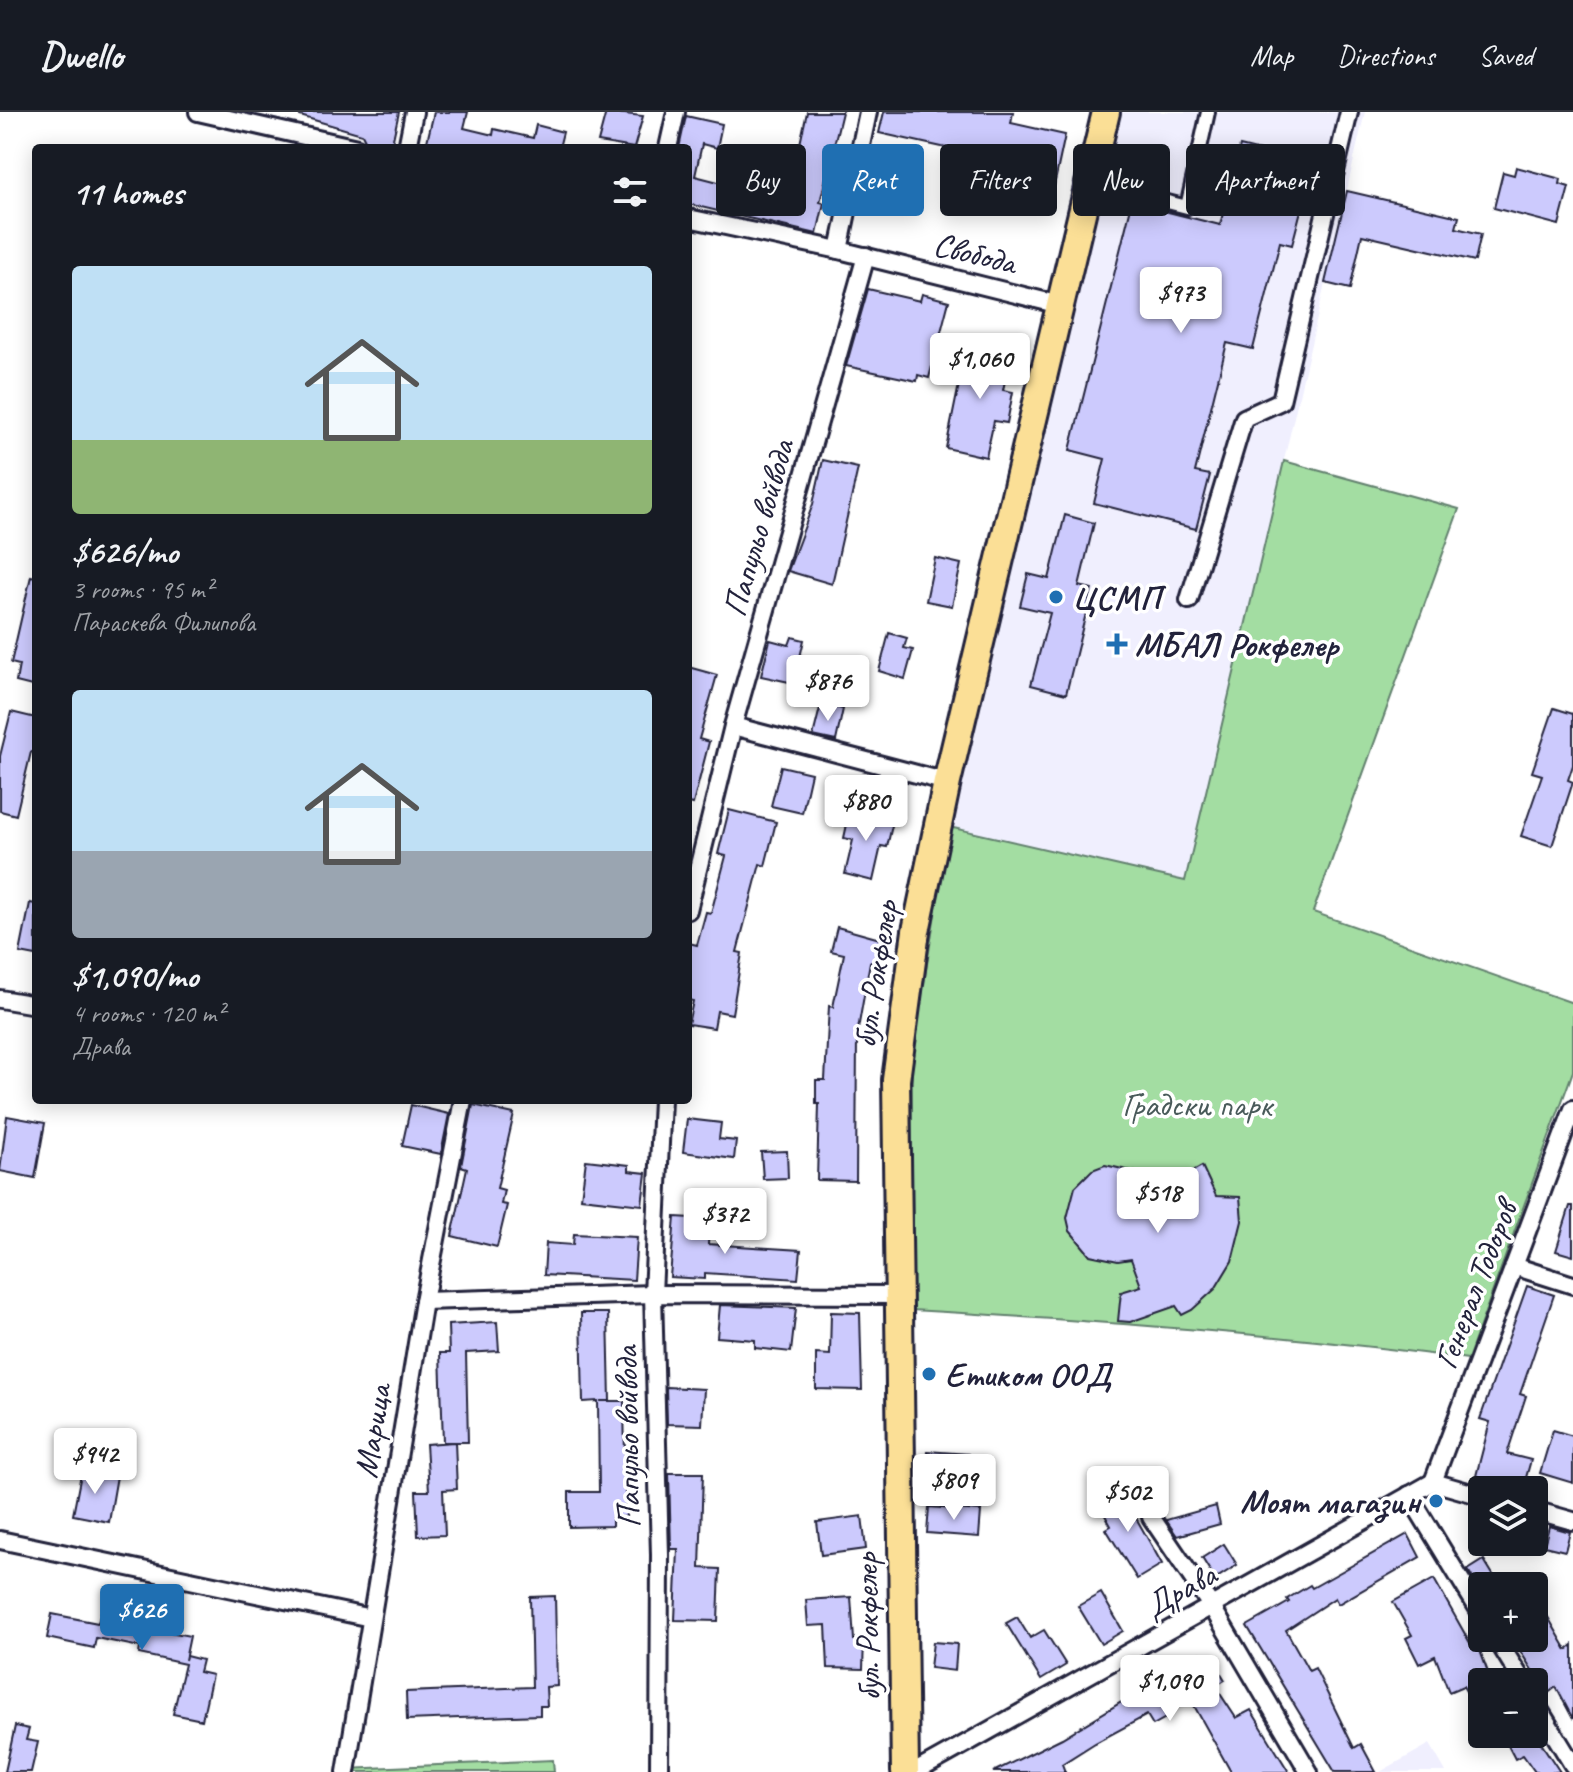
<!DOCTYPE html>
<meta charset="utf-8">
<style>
:root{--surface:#171b24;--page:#242831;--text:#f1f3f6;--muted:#9ea1a6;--line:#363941;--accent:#1f6fb2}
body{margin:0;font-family:Caveat,sans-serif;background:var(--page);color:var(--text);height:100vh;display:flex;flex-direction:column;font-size:30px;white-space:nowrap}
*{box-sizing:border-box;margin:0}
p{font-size:26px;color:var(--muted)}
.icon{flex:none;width:44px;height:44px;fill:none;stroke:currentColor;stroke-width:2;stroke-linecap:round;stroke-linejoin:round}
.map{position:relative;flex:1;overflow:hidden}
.side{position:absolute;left:32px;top:32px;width:660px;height:960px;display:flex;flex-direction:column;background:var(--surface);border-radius:8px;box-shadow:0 4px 20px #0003}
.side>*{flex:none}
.banner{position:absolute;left:716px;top:32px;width:736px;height:72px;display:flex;gap:16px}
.controls{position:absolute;left:1468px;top:1364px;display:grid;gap:16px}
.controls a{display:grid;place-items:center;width:80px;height:80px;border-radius:8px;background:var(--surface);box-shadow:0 4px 20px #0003;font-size:40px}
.price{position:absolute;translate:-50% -68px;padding:0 18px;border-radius:8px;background:#fff;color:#222;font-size:26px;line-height:52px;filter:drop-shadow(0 2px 4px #0008)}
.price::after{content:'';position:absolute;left:50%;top:48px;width:24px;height:18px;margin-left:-12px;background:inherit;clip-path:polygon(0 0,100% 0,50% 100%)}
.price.on{background:var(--accent);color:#fff}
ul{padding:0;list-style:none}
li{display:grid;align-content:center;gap:16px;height:424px;padding:0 40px}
li span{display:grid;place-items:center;height:248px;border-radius:8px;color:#555}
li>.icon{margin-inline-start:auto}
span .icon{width:144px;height:144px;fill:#fffc;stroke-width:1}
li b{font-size:34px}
h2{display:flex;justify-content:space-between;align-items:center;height:96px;padding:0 40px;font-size:34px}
.tag{padding:0 28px;border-radius:8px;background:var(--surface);box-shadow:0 4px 20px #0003;font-size:28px;line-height:72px}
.tag.on{background:var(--accent);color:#fff}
header{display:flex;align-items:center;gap:48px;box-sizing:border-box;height:112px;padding:0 40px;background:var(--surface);border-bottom:2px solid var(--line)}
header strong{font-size:38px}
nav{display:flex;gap:44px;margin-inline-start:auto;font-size:28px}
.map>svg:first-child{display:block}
.built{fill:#f0effe}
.green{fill:#a3dda2;stroke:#62806e;stroke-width:2}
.building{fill:#cccafd;stroke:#22223b;stroke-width:2}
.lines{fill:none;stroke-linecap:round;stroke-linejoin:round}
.pedestrian-casing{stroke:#22223b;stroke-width:18}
.minor-casing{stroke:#22223b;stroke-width:22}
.primary-casing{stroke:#22223b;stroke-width:32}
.pedestrian{stroke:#fff;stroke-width:12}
.minor{stroke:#fff;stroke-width:16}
.primary{stroke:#fbdf96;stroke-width:26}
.poi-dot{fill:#1f6fb2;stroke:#fff;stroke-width:3}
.labels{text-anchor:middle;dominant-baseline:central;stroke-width:7;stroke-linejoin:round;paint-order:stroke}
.street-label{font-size:34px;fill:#22223b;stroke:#fff}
.poi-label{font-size:34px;font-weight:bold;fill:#22223b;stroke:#fff;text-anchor:start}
.park-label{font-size:34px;fill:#495a5a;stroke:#fff}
</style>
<header>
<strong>Dwello</strong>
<nav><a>Map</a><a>Directions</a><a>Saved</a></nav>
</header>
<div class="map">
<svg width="1573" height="1660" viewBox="0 0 1573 1660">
<rect width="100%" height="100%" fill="#fff"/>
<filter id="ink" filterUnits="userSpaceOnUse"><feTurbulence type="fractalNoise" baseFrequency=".0125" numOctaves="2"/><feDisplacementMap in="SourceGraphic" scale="16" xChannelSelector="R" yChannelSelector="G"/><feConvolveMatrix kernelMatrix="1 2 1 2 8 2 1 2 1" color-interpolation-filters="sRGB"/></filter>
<g filter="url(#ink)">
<g class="built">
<path d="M1122,0H1365L1186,769L949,716Z"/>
<path d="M1430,1632L1446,1660H1380Z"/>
</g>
<g class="green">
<path d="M1284,349L1459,397L1313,800L1573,891V959L1468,1247C1282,1222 1098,1209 911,1198L912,945L949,715L1185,769Z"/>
<path d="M553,1648L554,1660H346V1657Z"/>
</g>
<g class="building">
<path d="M300,0H399L391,36L366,30L362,22L300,4Z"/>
<path d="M434,0H468L464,16L493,23L494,17L533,26L536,13L563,20L559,36H434L426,34Z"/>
<path d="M606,0L643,4L634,36L598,30Z"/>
<path d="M807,0H842L820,90L824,91L817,122L688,92V36H679L686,4L722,12L717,36L702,32L695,64L781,86L792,40L798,41Z"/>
<path d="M884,0H1013L1011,11L1065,23L1053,79L1019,72L1023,53L879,21Z"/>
<path d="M1240,34L1313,52L1292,133L1280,130L1253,237L1227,231L1195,360L1210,363L1196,417L1094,391L1105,347L1070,338L1132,91L1220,113Z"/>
<path d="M1516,55L1561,67L1560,72L1569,75L1559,113L1494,96L1503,60L1514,63Z"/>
<path d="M1347,79L1459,105L1456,116L1481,122L1475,149L1362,123L1350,177L1325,171Z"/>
<path d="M868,177L920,189L922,182L949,189L929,266L918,263L917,269L846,254Z"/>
<path d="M974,235L1011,242L1003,278L1013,280L1007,311L994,309L986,345L946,336L965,243L972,245Z"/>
<path d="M823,348L858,356L832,472L788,459L813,392Z"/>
<path d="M1065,403L1094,411L1079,474L1092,477L1066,582L1031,573L1050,501L1020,494L1028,462L1049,467Z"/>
<path d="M935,446L961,452L952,494L926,489Z"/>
<path d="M31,464L36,465V575L16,570L19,553L11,551Z"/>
<path d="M889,521L907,526L904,536L913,538L905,567L879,559Z"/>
<path d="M792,525L804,528L794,571L761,564L770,528L789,533Z"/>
<path d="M688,555L717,563L699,627L709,630L693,692L688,691Z"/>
<path d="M821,592L843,597L836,629L813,624Z"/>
<path d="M1554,596L1573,602V653L1568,668L1573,670L1552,734L1521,724L1542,663L1532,660Z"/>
<path d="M11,600L36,606V641L31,640L16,703L0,699V644Z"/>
<path d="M781,654L811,661L802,701L771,694Z"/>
<path d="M729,698L776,710L765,754L760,752L737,840L742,841L732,902L717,899L714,916L688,912L693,889L688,888V838L689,831L697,833L706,800L711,801L726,744L718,742Z"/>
<path d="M850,699L893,709L887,735L881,734L873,769L845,762L853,728L844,726Z"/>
<path d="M30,791L36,792V844L20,841Z"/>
<path d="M837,815L880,827L874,851L870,850L857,923L856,1069L817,1068L819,992H816V968H825L829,894L833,895L844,842L831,839Z"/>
<path d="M411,993L449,1002L441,1042L402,1034Z"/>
<path d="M473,993L514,1002L497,1076L504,1078L501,1092L507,1093L497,1135L452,1124L467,1056L461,1054Z"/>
<path d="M7,1004L45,1011L35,1066L0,1059Z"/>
<path d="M687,1007L721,1011L719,1027L736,1029L734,1047L683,1040Z"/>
<path d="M787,1039L788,1066L763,1067L761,1040Z"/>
<path d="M586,1048L629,1053V1059L646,1061L642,1093L581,1086Z"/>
<path d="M1105,1053L1144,1062L1159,1078L1202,1054L1216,1084L1240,1085L1242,1109L1232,1149L1215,1177L1192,1198L1182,1203L1176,1194L1130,1210L1118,1209L1121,1180L1141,1174L1131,1147L1118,1149L1090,1143L1070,1119L1067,1106L1075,1075L1092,1058Z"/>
<path d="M1570,1094H1573V1144L1556,1139Z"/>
<path d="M675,1105L710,1107L708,1132L801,1138L798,1167L705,1161V1167L670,1165Z"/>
<path d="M574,1122L637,1125L634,1168L544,1163L546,1131L573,1133Z"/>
<path d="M1527,1174L1554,1183L1520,1282L1526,1284L1507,1342L1531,1348L1523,1376L1476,1364L1490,1310L1480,1307Z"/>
<path d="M720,1193L796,1196L791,1240L755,1236V1228L717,1225Z"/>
<path d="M831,1200L860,1201L862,1278L816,1277V1242L830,1243Z"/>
<path d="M581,1201H608L610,1289H600H624L626,1405H612V1414L569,1415V1380H599L598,1289L583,1290Z"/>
<path d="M497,1210L499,1239L466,1241L468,1330H455L457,1377L443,1378L445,1423L418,1424L416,1379H429L426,1332L454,1330H443L440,1241H449L448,1213Z"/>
<path d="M666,1275L704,1277L702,1313L667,1312Z"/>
<path d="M1553,1318L1573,1324V1371L1540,1361Z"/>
<path d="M927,1339L968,1342L967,1365L926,1362Z"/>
<path d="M82,1357L117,1364L109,1410L73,1403Z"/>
<path d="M669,1361H703L700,1456L720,1457L718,1509L675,1508L678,1437H671Z"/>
<path d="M1118,1374L1162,1452L1137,1467L1106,1417L1111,1414L1096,1387Z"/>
<path d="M1216,1394L1220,1412L1177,1424L1166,1408Z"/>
<path d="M929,1395L981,1399L979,1425L927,1421Z"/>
<path d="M862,1404L866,1437L821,1443L817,1410Z"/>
<path d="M1549,1414L1570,1420L1565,1439L1544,1434Z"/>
<path d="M1408,1422L1420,1445L1338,1492L1335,1486L1286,1518L1309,1559L1315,1556L1354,1636L1361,1632L1376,1660H1335L1247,1514L1289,1490L1287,1487L1310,1473L1312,1476Z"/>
<path d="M1224,1432L1237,1453L1215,1467L1202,1446Z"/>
<path d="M1484,1448L1500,1474H1482V1482L1468,1458Z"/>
<path d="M1434,1467L1474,1538L1479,1536L1489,1563L1482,1566V1607L1463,1574L1449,1580L1435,1544L1419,1552L1406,1526L1412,1523L1393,1490Z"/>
<path d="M1101,1481L1123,1519L1101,1532L1078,1494Z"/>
<path d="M1534,1481L1567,1538L1573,1533V1607L1556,1575L1547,1582L1512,1526L1534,1528Z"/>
<path d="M555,1484L557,1574L546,1575L547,1594H540V1603L407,1608L406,1580L532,1575L530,1485Z"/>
<path d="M851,1485L854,1528H864L863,1557L828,1556L826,1513L808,1514L806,1488Z"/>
<path d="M101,1500L145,1509L144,1515L190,1524L185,1548L186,1544L202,1548L199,1560L212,1563L202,1608L173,1602L185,1552L139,1542L140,1535L96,1526L94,1536L47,1526L52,1502L98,1511Z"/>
<path d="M1017,1505L1030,1526L1044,1518L1066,1553L1041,1568L1006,1511Z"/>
<path d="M933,1530L957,1532L955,1559L930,1556Z"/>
<path d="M1200,1541L1206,1549L1211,1545L1225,1568L1215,1574L1236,1606L1251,1598L1289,1660H1231L1187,1581L1164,1594L1169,1604L1153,1613L1147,1603L1095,1631L1062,1652L1065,1660H993L1062,1626L1136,1581L1134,1577L1160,1566Z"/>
<path d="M15,1614L29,1617L26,1628L38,1630L31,1660H5Z"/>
<path d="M1502,1622H1535L1560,1660H1535L1523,1643L1515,1647Z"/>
</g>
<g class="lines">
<defs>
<path id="pedestrian" d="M1089,70L1187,95L1208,0"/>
<g id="minor">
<path d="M198,0L357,36"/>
<path d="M407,36L414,0"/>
<path d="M668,36L676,0"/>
<path d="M688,106L839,138L1060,193"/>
<path d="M839,138L868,0"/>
<path d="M1189,488L1244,306L1281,289L1349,0"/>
<path d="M733,614L947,670"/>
<path d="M688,798L733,614L866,144"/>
<path d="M0,887L36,893"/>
<path d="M1514,1154L1573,1173"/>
<path d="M424,1189L653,1182L898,1183"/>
<path d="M1433,1370L1573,997"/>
<path d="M1433,1370L1482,1384"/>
<path d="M1409,1383L1482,1503"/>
<path d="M1534,1398L1573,1409"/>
<path d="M1151,1405L1212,1495L1309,1660"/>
<path d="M0,1428L371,1506"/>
<path d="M1496,1526L1523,1570"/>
<path d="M1534,1589L1573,1653"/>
<path d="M346,1660L424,1189L463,988"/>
<path d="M659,1660L660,1443L653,1182L662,988"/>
<path d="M915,1660L1433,1370"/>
</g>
<path id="primary" d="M905,1660L896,968L916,819L947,670L1106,0"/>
</defs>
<use href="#pedestrian" class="pedestrian-casing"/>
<use href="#minor" class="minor-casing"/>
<use href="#primary" class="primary-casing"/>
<use href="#pedestrian" class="pedestrian"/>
<use href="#minor" class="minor"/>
<use href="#primary" class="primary"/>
</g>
</g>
<g class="poi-dot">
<circle cx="1056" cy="485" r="8"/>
<path d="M1113 520h8v8h8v8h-8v8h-8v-8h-8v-8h8z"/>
<circle cx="929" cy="1262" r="8"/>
<circle cx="1436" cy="1389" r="8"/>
</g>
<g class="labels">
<g class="street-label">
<text transform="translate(975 141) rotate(14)">Свобода</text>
<text transform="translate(758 416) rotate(-74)">Папульо войвода</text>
<text transform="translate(875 862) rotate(-81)">бул. Рокфелер</text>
<text transform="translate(1475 1173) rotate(-69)">Генерал Тодоров</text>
<text transform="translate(372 1319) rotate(-81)">Марица</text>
<text transform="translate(627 1325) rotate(-91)">Папульо войвода</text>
<text transform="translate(1180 1478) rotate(-29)">Драва</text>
<text transform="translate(867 1515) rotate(-91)">бул. Рокфелер</text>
</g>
<g class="poi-label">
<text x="1072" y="485">ЦСМП</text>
<text x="1135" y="532">МБАЛ Рокфелер</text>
<text x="945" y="1262">Етиком ООД</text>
<text x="1420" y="1389" text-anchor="end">Моят магазин</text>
</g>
<g class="park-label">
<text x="1197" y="992">Градски парк</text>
</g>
</g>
</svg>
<div class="controls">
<a><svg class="icon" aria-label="layers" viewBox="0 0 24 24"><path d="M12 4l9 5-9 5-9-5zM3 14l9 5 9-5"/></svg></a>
<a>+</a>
<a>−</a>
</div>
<b class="price" style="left:1181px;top:223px">$973</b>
<b class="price" style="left:980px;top:289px">$1,060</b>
<b class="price" style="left:828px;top:611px">$876</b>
<b class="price" style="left:866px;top:731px">$880</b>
<b class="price" style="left:1158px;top:1123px">$518</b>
<b class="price" style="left:725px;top:1144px">$372</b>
<b class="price" style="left:95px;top:1384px">$942</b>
<b class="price" style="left:954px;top:1410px">$809</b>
<b class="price" style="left:1128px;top:1422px">$502</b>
<b class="price on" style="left:142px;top:1540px">$626</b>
<b class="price" style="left:1170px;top:1611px">$1,090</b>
<div class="banner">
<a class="tag">Buy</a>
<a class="tag on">Rent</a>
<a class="tag">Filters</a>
<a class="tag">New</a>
<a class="tag">Apartment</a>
</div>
<section class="side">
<h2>11 homes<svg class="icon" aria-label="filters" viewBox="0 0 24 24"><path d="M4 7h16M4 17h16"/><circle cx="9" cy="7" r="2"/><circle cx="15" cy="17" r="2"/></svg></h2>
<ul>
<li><span style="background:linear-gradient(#bfe0f5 70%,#8fb573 0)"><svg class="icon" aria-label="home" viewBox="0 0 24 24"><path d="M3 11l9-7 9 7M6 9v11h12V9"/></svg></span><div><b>$626/mo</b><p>3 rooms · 95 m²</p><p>Параскева Филипова</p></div></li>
<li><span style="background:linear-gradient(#bfe0f5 65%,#9aa5b1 0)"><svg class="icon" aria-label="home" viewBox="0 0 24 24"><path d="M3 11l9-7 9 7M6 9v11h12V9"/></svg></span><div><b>$1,090/mo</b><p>4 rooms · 120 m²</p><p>Драва</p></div></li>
</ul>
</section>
</div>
